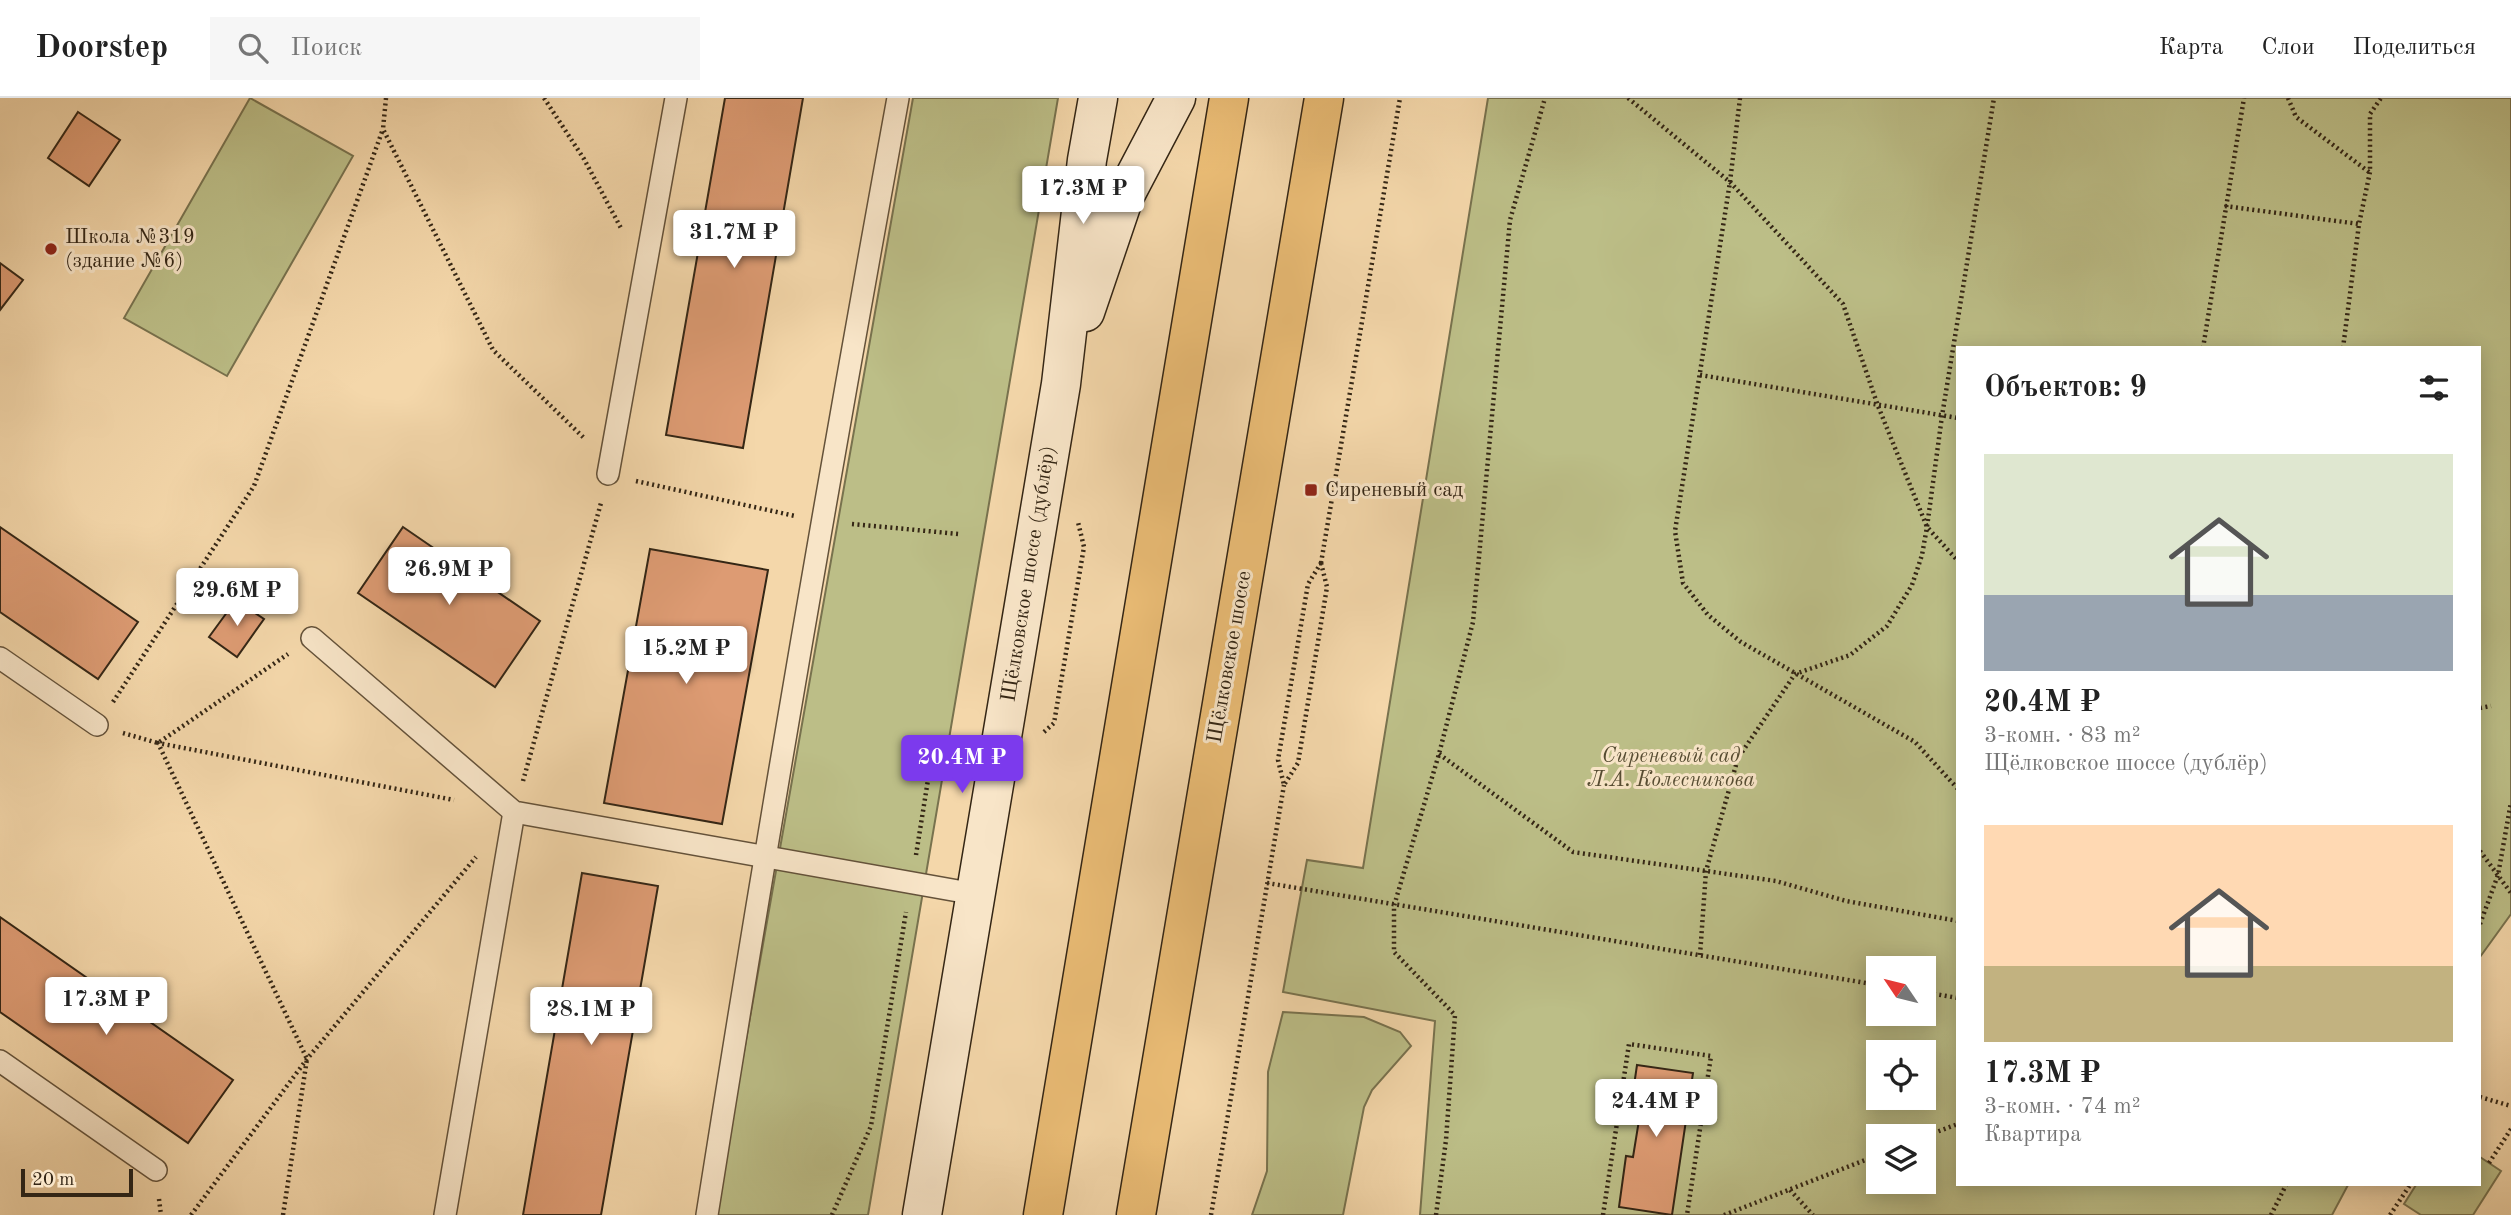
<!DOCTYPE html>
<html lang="ru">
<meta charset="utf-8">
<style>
:root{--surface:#fff;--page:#f6f6f6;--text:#222;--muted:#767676;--line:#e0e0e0;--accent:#7c3aed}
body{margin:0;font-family:"Old Standard TT",serif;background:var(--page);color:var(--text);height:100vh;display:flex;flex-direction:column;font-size:26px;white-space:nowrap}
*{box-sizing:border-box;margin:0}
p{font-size:23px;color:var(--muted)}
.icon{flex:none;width:38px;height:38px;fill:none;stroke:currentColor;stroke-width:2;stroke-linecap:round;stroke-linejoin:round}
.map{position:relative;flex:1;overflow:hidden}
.panel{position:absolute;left:1956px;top:248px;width:525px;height:840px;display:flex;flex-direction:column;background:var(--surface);border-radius:0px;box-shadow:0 4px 18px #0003}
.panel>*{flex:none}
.needle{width:46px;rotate:305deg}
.controls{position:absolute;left:1866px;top:858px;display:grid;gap:14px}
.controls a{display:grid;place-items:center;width:70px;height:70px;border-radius:0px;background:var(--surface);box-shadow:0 4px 18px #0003;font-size:35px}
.scale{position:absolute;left:21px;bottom:18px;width:112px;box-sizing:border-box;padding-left:7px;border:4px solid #342615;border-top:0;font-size:19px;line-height:24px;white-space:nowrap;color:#342615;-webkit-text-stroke:5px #f8e5c8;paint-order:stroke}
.price{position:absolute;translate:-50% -60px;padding:0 16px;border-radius:7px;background:#fff;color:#222;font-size:23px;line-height:46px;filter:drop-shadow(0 2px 4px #0008)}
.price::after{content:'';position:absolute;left:50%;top:42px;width:21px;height:16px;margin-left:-10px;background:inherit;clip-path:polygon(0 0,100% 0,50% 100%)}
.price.selected{background:var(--accent);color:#fff}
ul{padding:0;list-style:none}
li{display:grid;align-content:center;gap:14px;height:371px;padding:0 28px}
li span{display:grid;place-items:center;height:217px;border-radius:0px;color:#555}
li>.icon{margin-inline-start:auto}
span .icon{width:126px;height:126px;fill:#fffc;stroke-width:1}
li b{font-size:30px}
h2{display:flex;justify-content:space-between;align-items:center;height:84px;padding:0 28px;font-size:30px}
header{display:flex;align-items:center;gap:42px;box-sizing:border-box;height:98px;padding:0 35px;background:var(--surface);border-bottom:2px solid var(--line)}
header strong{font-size:33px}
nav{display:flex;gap:38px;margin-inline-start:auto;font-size:24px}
.search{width:490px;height:63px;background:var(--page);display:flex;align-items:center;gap:18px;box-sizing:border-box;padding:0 24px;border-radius:0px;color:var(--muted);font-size:26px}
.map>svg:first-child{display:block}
.green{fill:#bcbe87;stroke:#78724e;stroke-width:2;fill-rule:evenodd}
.building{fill:#dd9b73;stroke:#342615;stroke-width:2}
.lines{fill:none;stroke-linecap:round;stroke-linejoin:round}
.lane-casing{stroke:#64523a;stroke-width:24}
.secondary-casing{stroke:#342615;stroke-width:41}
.primary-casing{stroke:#342615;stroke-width:41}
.path{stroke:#342615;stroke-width:4.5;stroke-dasharray:2 3.5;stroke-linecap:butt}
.lane{stroke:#f8e5c8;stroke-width:21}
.secondary{stroke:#f8e5c8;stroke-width:38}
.primary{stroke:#eabc75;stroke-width:38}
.poi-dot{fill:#8f2418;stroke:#f8e5c8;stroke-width:2.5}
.labels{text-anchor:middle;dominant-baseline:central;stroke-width:6;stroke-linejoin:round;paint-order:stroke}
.poi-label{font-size:21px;fill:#342615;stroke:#f8e5c8;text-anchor:start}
.street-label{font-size:21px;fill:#342615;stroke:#f8e5c8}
.park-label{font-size:21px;font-style:italic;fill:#564c32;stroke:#f8e5c8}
</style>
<header>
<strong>Doorstep</strong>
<div class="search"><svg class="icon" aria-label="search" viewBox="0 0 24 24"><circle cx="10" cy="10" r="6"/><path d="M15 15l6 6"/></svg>Поиск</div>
<nav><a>Карта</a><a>Слои</a><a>Поделиться</a></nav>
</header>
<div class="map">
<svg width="2511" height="1117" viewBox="0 0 2511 1117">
<rect width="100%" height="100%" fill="#f4d7aa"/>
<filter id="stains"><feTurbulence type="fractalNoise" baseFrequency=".00286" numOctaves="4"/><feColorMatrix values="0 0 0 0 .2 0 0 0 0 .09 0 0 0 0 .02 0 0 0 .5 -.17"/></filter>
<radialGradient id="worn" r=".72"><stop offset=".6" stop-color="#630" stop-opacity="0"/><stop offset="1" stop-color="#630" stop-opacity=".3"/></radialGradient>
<g class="green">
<path d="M250,0L353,58L227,278L124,220Z"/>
<path d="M913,0H1058L868,1117H715Z"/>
<path d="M1488,0H2511V816L2480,859V250H1958V1087H2348L2332,1117H1420L1435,923L1283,894L1307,762L1363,770ZM1878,870H1923V915H1878ZM1878,954H1923V999H1878ZM1878,1038H1923V1083H1878Z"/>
<path d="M1283,914L1364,919L1400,934L1411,948L1372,992L1364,1009L1343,1117H1252L1267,1073L1268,974Z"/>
<path d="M2480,1059L2501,1073L2473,1117H2421L2404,1106L2416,1087H2480Z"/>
</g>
<g class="building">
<path d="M725,0H803L743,350L666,337Z"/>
<path d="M78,14L120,42L89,88L48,60Z"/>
<path d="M0,165L23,182L0,212Z"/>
<path d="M0,429L138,524L98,581L0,514Z"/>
<path d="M403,429L540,523L495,589L358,495Z"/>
<path d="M650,451L768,472L722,726L604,705Z"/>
<path d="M236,502L264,521L237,559L209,539Z"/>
<path d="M582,775L658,788L601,1117H523Z"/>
<path d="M0,819L233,982L188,1045L0,914Z"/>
<path d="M1637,967L1693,975L1672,1117L1619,1109L1626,1058L1633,1059L1640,1016L1630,1015Z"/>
</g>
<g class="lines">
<defs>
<g id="lane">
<path d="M608,376L676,0"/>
<path d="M312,540L514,714L975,796"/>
<path d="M0,560L97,627"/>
<path d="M0,963L156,1072"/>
<path d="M445,1117L514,714"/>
<path d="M707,1117C766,744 830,372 898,0"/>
</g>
<g id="secondary">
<path d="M1085,214L1124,99L1176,0"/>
<path d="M922,1117L1061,286L1087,62L1098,0"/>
</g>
<g id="primary">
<path d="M1043,1117L1229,0"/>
<path d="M1136,1117L1324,0"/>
</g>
</defs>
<use href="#lane" class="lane-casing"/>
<use href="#secondary" class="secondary-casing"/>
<use href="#primary" class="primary-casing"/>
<g class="path">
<path d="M386,0L383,31L493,252L584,340"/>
<path d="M544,0L584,61L622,132"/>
<path d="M1628,0L1730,84L1843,206L1878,308L1927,429L1958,463"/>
<path d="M1740,0L1730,84L1675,433L1683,485L1708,517L1741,544L1915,644L1958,691"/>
<path d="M2288,0L2296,19L2369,74"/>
<path d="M2225,108L2359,126"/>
<path d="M2203,250L2244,0"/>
<path d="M2343,250L2359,126L2370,74V16L2381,0"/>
<path d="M1700,277L1958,320"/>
<path d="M636,383L795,418"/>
<path d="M852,426L959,436"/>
<path d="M1321,465L1400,0"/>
<path d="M1321,465L1327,489L1298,665L1284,687L1278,662L1308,486Z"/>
<path d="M113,604L254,388L383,31"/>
<path d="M2480,610L2491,608"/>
<path d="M1044,634L1054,625L1084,449L1078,424"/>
<path d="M123,635L158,645L288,556"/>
<path d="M1439,656L1573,754L1776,783L1846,803L1958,823"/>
<path d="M523,683L601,405"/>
<path d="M2480,753L2511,795"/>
<path d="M916,757L935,638"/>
<path d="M1267,785L1878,887"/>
<path d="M2480,826L2498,777L2511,704"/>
<path d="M1700,857L1706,773L1738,660L1795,576L1850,557L1887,528L1912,487L1922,457L1927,429L1942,318L1994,0"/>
<path d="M1923,894L1958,900"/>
<path d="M2480,999L2511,1008"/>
<path d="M1923,1039L1958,1026"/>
<path d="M2489,1065L2511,1031"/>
<path d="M1790,1092L1813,1117"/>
<path d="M159,1101L161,1117"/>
<path d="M191,1117L307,961L476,759"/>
<path d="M283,1117L307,961L158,645L454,702"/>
<path d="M832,1117L871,1028L906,814"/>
<path d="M1211,1117L1284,687"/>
<path d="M1436,1117L1446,1042L1455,917L1394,854V808L1439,656L1473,524L1510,122L1545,0"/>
<path d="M1603,1117L1629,946L1711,958L1687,1117"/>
<path d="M1724,1117L1878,1057"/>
<path d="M2271,1117L2286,1087"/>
<path d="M2390,1117L2410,1087"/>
</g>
<use href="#lane" class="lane"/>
<use href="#secondary" class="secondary"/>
<use href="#primary" class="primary"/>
</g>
<g class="poi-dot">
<circle cx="51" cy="151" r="7"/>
<rect x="1304" y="385" width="14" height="14" rx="3.5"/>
</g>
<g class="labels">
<g class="poi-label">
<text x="65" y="139">Школа №319<tspan x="65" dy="24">(здание №6)</tspan></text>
<text x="1325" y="392">Сиреневый сад</text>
</g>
<g class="street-label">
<text transform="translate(1029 476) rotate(-81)">Щёлковское шоссе (дублёр)</text>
<text transform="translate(1230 559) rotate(-80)">Щёлковское шоссе</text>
</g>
<g class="park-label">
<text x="1671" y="658">Сиреневый сад<tspan x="1671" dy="24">Л.А. Колесникова</tspan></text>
</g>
</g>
<rect width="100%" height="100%" filter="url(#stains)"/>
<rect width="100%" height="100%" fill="url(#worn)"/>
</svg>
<div class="controls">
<a><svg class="needle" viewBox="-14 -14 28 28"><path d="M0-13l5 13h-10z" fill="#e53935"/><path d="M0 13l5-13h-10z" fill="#767676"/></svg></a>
<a><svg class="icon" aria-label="locate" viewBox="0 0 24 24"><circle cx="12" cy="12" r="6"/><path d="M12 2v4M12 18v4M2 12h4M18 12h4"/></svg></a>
<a><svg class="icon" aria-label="layers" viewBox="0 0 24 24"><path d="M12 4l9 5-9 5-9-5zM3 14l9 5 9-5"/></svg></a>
</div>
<div class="scale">20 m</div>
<b class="price" style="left:1083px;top:128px">17.3M ₽</b>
<b class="price" style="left:734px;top:172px">31.7M ₽</b>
<b class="price" style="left:449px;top:509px">26.9M ₽</b>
<b class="price" style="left:237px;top:530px">29.6M ₽</b>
<b class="price" style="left:686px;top:588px">15.2M ₽</b>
<b class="price selected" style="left:962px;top:697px">20.4M ₽</b>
<b class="price" style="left:106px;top:939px">17.3M ₽</b>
<b class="price" style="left:591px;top:949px">28.1M ₽</b>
<b class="price" style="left:1656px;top:1041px">24.4M ₽</b>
<section class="panel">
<h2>Объектов: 9<svg class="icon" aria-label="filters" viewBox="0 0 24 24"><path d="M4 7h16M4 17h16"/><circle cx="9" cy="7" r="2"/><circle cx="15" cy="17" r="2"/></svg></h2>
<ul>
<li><span style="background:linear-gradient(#dfe7d0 65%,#9aa5b1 0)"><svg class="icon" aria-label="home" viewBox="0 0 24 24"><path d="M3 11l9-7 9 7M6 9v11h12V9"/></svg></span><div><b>20.4M ₽</b><p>3-комн. · 83 m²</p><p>Щёлковское шоссе (дублёр)</p></div></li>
<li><span style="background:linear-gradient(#ffd9b3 65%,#c2b280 0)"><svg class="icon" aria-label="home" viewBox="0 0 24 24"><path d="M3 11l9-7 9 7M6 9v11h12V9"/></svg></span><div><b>17.3M ₽</b><p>3-комн. · 74 m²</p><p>Квартира</p></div></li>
</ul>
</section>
</div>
